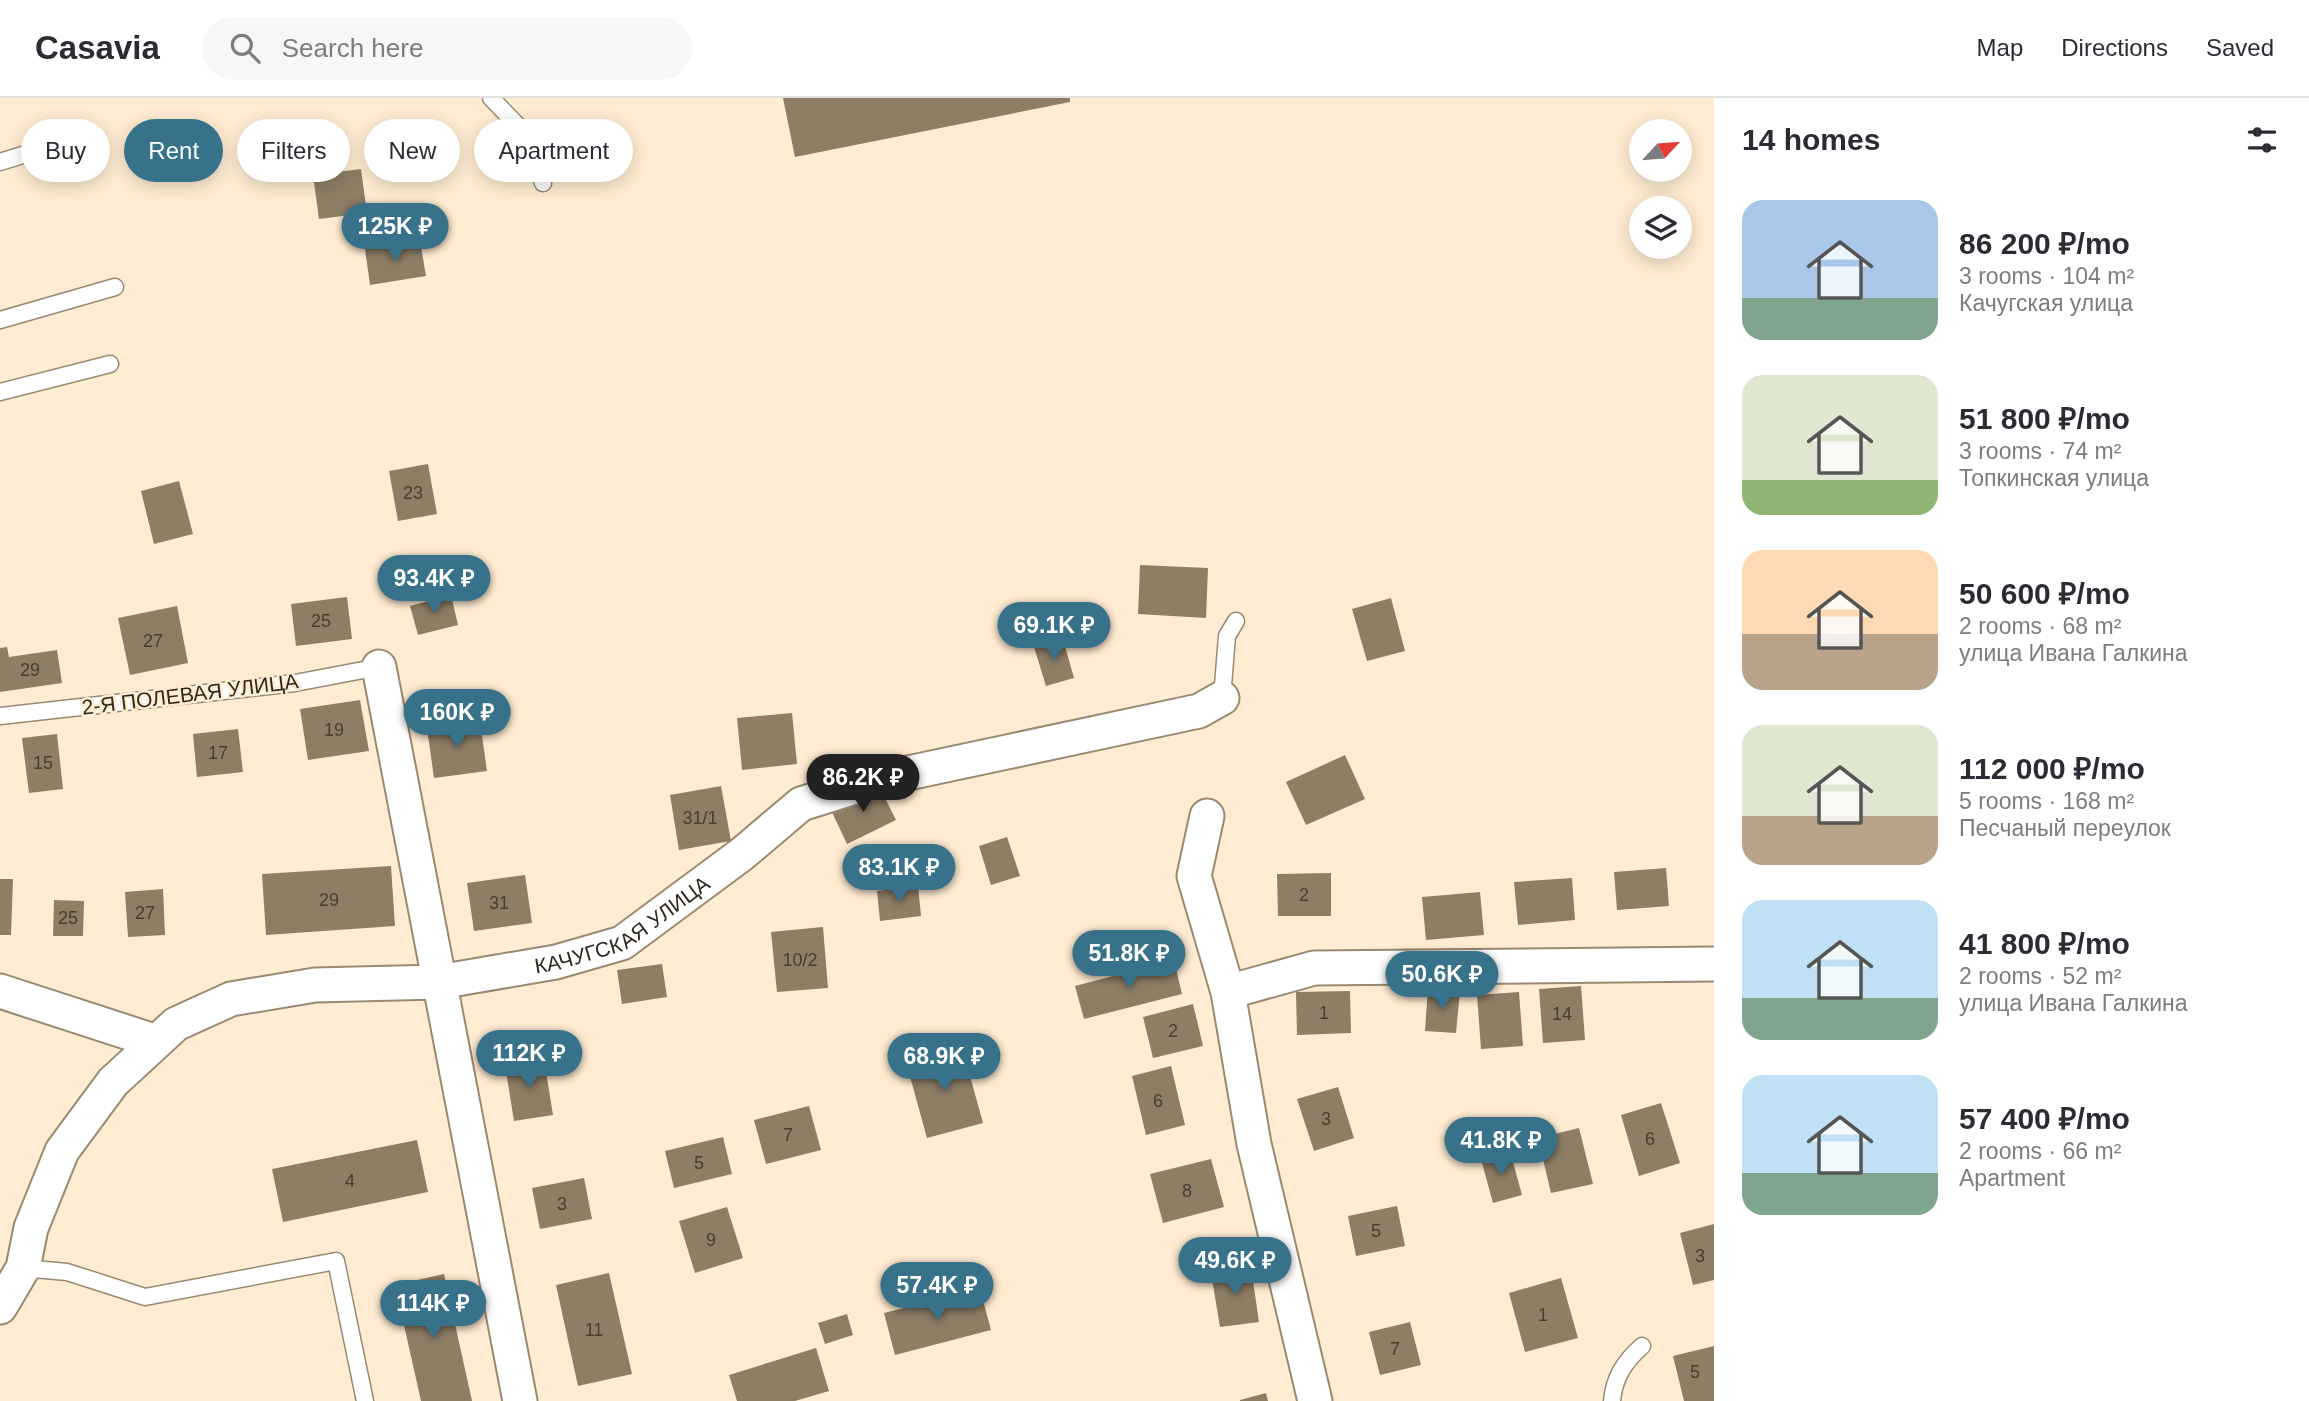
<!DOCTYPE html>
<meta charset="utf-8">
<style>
:root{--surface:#fff;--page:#f7f7f7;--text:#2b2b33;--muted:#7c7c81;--line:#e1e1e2;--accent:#37728a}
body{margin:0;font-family:Arial,sans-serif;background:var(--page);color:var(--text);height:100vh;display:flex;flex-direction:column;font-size:26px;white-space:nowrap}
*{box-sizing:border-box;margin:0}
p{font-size:23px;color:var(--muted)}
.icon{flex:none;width:38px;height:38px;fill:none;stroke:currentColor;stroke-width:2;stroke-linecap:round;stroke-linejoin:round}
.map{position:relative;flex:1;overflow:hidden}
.drawer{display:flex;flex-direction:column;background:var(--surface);width:595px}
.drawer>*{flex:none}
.guide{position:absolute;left:21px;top:21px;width:665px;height:63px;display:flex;gap:14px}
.needle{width:46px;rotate:64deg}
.controls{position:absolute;left:1629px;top:21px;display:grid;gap:14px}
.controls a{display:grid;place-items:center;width:63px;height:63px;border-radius:50%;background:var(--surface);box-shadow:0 4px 18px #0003;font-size:35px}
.price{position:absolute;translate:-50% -60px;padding:0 16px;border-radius:24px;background:var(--accent);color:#fff;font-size:23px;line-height:46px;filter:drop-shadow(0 2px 4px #0008)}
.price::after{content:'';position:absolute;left:50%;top:42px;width:21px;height:16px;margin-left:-10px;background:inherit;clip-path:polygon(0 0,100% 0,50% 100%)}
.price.active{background:#222;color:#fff}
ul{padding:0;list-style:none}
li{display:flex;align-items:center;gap:21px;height:175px;padding:0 28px}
li span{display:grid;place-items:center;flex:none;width:196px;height:140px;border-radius:21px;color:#555}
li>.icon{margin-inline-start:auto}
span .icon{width:84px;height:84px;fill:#fffc;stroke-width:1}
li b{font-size:30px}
h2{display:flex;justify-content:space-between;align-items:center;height:84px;padding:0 28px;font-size:30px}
.chip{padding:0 24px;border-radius:32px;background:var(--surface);box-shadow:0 4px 18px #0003;font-size:24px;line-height:63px}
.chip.active{background:var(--accent);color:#fff}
header{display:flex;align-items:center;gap:42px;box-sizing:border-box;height:98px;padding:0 35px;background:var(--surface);border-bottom:2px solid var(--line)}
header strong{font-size:33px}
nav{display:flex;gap:38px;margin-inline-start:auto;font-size:24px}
.search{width:490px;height:63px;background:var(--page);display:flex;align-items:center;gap:18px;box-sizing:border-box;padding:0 24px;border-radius:38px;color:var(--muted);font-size:26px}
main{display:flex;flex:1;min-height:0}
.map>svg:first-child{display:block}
.building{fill:#8e7e66}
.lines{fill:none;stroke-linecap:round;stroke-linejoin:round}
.service-casing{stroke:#9a8971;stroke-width:19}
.minor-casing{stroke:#9a8971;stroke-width:37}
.service{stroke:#fff;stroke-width:16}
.minor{stroke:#fff;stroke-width:33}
.labels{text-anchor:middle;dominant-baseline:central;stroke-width:5;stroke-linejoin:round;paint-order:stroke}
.number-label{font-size:18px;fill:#473e30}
.street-label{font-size:21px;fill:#2f281e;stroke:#ffecd2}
</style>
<header>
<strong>Casavia</strong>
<div class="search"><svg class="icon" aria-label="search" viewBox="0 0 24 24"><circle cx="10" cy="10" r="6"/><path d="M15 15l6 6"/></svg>Search here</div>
<nav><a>Map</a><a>Directions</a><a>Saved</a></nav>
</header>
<main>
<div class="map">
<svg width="1714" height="1303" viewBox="0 0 1714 1303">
<rect width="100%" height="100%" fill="#ffecd2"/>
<g class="building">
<path d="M783,0H1070V4L795,59Z"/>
<path d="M361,71L367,115L319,121L313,77Z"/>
<path d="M420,143L426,178L370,187L365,151Z"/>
<path d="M428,366L437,416L398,423L389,373Z"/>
<path d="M179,383L193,436L154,446L141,393Z"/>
<path d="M1140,467L1208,470L1206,520L1138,516Z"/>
<path d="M451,497L458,527L418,537L410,508Z"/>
<path d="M347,499L352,541L296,548L291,506Z"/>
<path d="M1391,500L1405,553L1367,563L1352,511Z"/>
<path d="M177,508L188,565L130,577L118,520Z"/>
<path d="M1063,541L1074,580L1046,588L1034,549Z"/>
<path d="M7,549L9,559L57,552L62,585L0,594V550Z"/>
<path d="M360,602L369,653L308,662L300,611Z"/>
<path d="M792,615L797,666L742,672L737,620Z"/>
<path d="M480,623L487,673L434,680L427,630Z"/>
<path d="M238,631L243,674L197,679L193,636Z"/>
<path d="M57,636L63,691L29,695L22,640Z"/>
<path d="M1345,657L1365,701L1306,727L1286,684Z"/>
<path d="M878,686L896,722L847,746L830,710Z"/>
<path d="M721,688L731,743L679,752L670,697Z"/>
<path d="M1007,739L1020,778L991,787L979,748Z"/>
<path d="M391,768L395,828L266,837L262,776Z"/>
<path d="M1666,770L1669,808L1617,812L1614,774Z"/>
<path d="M1331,775V818H1278L1277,776Z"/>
<path d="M525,777L532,825L474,833L467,785Z"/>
<path d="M1572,780L1575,822L1518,827L1514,784Z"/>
<path d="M0,781H13L11,837H0Z"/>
<path d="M918,788L921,818L880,823L877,793Z"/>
<path d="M163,791L165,837L128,839L125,794Z"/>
<path d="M1480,794L1484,837L1426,842L1422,799Z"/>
<path d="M54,802L84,803L83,838H53Z"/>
<path d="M823,829L828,890L777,894L771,834Z"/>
<path d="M1174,862L1182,896L1084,921L1075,888Z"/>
<path d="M662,866L667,899L622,906L617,872Z"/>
<path d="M1581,888L1585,942L1543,945L1539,891Z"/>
<path d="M1428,890L1460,893L1456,935L1425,933Z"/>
<path d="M1350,893L1351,935L1297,937L1296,894Z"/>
<path d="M1519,894L1523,948L1481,951L1477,897Z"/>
<path d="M1193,906L1203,948L1153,960L1143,919Z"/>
<path d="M962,949L983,1025L927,1040L906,964Z"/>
<path d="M544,961L553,1017L514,1023L505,967Z"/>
<path d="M1171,968L1185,1027L1146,1037L1132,978Z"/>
<path d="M1338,989L1354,1040L1314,1053L1297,1001Z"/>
<path d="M1661,1005L1680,1065L1639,1078L1621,1017Z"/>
<path d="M809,1008L821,1052L766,1066L754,1022Z"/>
<path d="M1579,1030L1593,1086L1551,1095L1538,1040Z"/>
<path d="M723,1039L732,1076L674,1090L665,1053Z"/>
<path d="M417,1042L428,1094L283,1124L272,1071Z"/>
<path d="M1510,1053L1522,1097L1493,1105L1481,1061Z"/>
<path d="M1211,1061L1224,1109L1163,1125L1150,1076Z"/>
<path d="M584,1080L592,1121L540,1131L532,1090Z"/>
<path d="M1397,1108L1405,1148L1356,1158L1348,1118Z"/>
<path d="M727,1109L743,1160L695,1175L679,1123Z"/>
<path d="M1714,1126V1182L1693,1187L1680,1135Z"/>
<path d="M1251,1169L1259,1224L1220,1229L1211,1175Z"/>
<path d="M609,1175L632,1276L578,1288L556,1187Z"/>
<path d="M444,1176L472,1303H421L395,1187Z"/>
<path d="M1561,1180L1578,1240L1525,1254L1509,1195Z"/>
<path d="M980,1191L991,1232L895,1257L884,1215Z"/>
<path d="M847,1216L853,1237L825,1246L818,1225Z"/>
<path d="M1410,1224L1421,1267L1380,1277L1369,1234Z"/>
<path d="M1714,1248V1303H1684L1673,1258Z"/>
<path d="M816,1250L829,1293L795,1303H737L729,1277Z"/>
<path d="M1266,1295L1268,1303H1240V1302Z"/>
</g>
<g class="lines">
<defs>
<g id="service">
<path d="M491,0L522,32L543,85"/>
<path d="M0,64L58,46"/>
<path d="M0,222L115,189"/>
<path d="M0,294L110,266"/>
<path d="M1222,600L1227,538L1236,523"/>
<path d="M0,618L295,585L379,569"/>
<path d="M23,1170L67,1174L145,1199L336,1163L365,1303"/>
<path d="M1612,1303C1614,1280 1624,1264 1642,1248"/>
</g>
<g id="minor">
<path d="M379,569L520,1303"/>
<path d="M1207,718L1194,778L1228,894L1254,1046L1315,1303"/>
<path d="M0,893L154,943"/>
<path d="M1228,894L1314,870L1714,866"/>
<path id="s1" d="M0,1209L23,1170L31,1130L62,1053L113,984L176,926L231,901L315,887L439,884L556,864L622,845L742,756L801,706L880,681L1199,613L1222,600"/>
</g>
</defs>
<use href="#service" class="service-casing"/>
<use href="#minor" class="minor-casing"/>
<use href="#service" class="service"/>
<use href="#minor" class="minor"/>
</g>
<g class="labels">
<g class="number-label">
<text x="413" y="395">23</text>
<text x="321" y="523">25</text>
<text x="153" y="543">27</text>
<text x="30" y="572">29</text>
<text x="334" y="632">19</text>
<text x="218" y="655">17</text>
<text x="43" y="665">15</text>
<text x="700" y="720">31/1</text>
<text x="1304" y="797">2</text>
<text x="329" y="802">29</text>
<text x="499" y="805">31</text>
<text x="145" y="815">27</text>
<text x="68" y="820">25</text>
<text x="800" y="862">10/2</text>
<text x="1324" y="915">1</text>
<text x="1562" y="916">14</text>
<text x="1173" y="933">2</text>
<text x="1158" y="1003">6</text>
<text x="1326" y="1021">3</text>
<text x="788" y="1037">7</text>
<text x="1650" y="1041">6</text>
<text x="699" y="1065">5</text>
<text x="350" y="1083">4</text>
<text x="1187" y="1093">8</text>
<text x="562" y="1106">3</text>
<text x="1376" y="1133">5</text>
<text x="711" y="1142">9</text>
<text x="1700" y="1158">3</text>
<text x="1543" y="1217">1</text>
<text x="594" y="1232">11</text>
<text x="1395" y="1251">7</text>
<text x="1695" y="1274">5</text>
</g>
<g class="street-label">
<text transform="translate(190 596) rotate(-7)">2-Я ПОЛЕВАЯ УЛИЦА</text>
<text stroke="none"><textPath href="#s1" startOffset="805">КАЧУГСКАЯ УЛИЦА</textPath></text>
</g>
</g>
</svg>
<div class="controls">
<a><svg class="needle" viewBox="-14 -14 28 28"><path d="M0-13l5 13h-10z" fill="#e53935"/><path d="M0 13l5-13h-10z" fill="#7c7c81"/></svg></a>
<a><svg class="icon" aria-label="layers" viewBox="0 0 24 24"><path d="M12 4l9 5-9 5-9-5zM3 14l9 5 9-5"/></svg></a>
</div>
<b class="price" style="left:395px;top:165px">125K ₽</b>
<b class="price" style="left:434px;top:517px">93.4K ₽</b>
<b class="price" style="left:1054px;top:564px">69.1K ₽</b>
<b class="price" style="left:457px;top:651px">160K ₽</b>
<b class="price active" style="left:863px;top:716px">86.2K ₽</b>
<b class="price" style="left:899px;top:806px">83.1K ₽</b>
<b class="price" style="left:1129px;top:892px">51.8K ₽</b>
<b class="price" style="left:1442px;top:913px">50.6K ₽</b>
<b class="price" style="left:529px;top:992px">112K ₽</b>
<b class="price" style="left:944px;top:995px">68.9K ₽</b>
<b class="price" style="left:1501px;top:1079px">41.8K ₽</b>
<b class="price" style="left:1235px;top:1199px">49.6K ₽</b>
<b class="price" style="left:937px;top:1224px">57.4K ₽</b>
<b class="price" style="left:433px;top:1242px">114K ₽</b>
<div class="guide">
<a class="chip">Buy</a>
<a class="chip active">Rent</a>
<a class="chip">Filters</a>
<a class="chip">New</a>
<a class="chip">Apartment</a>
</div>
</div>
<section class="drawer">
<h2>14 homes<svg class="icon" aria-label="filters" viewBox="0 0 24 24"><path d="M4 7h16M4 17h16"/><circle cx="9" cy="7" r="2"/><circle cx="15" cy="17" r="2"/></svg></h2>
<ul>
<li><span style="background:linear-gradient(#a9c7e8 70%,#7fa58c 0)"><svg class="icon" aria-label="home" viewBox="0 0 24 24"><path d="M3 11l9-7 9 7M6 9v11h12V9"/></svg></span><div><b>86 200 ₽/mo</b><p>3 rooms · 104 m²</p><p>Качугская улица</p></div></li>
<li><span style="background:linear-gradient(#dfe7d0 75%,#8fb573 0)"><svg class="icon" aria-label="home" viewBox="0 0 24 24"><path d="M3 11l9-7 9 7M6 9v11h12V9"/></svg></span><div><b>51 800 ₽/mo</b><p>3 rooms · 74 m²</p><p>Топкинская улица</p></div></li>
<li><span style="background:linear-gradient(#ffd9b3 60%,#b9a48a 0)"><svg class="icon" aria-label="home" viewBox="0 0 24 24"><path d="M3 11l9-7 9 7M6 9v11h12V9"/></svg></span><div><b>50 600 ₽/mo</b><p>2 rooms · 68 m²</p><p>улица Ивана Галкина</p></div></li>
<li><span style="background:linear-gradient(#dfe7d0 65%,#b9a48a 0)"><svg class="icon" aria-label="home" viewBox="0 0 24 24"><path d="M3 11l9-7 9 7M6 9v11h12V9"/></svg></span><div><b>112 000 ₽/mo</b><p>5 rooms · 168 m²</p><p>Песчаный переулок</p></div></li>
<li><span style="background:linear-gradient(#bfe0f5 70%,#7fa58c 0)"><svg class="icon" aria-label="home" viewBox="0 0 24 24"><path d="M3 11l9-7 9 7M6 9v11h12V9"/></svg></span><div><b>41 800 ₽/mo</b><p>2 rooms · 52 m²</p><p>улица Ивана Галкина</p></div></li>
<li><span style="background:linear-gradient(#bfe0f5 70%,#7fa58c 0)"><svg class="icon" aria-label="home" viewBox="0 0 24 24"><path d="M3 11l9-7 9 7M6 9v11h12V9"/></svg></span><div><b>57 400 ₽/mo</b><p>2 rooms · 66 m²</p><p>Apartment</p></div></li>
</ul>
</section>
</main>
